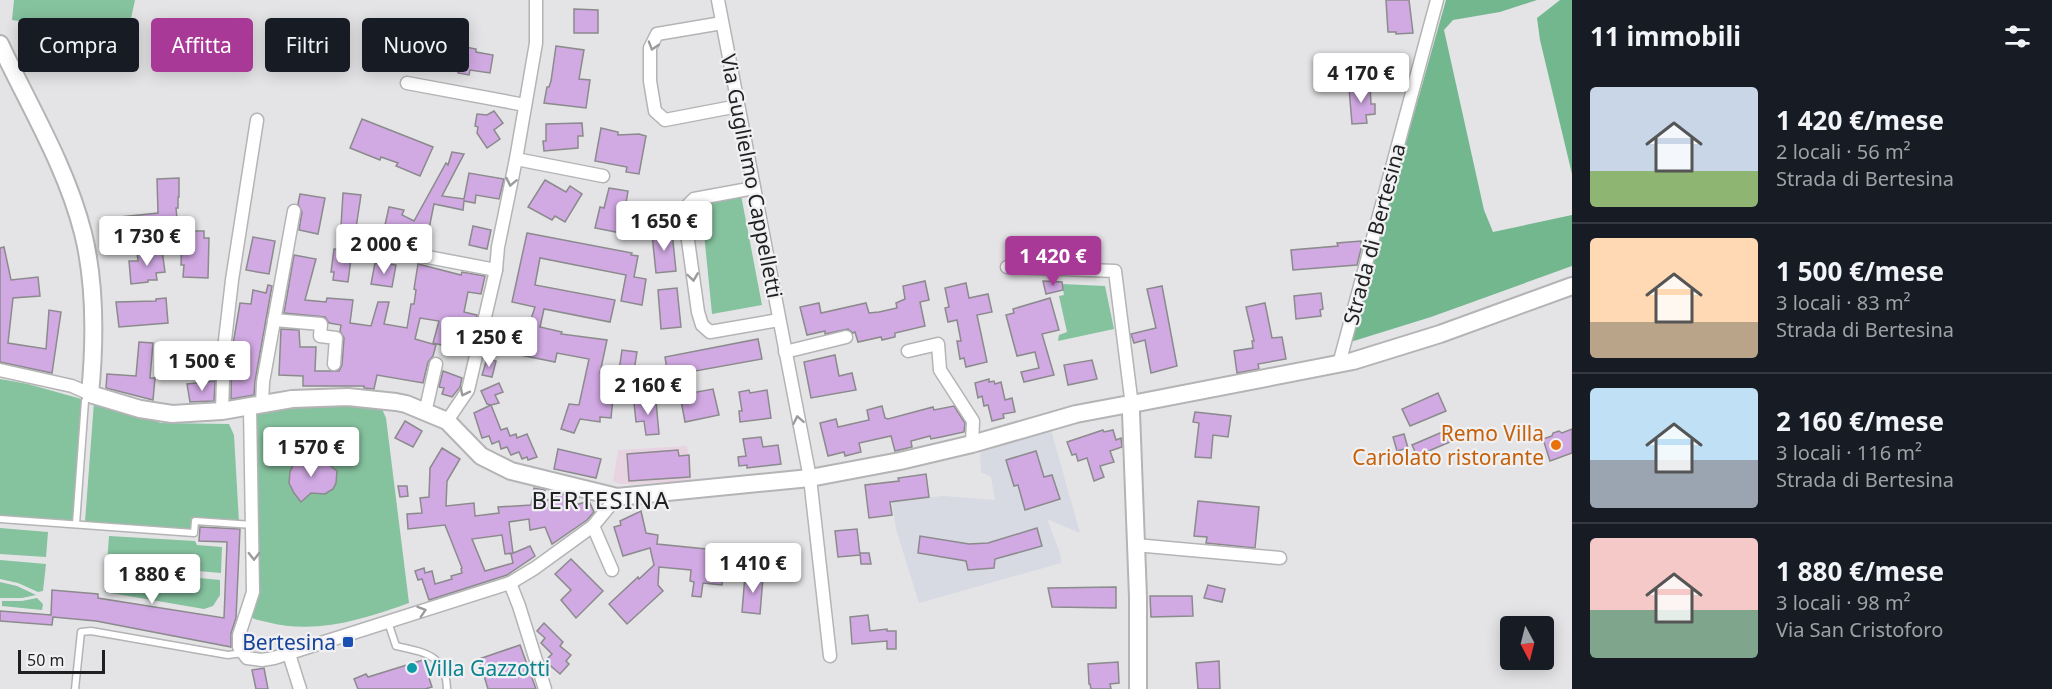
<!DOCTYPE html>
<html lang="it">
<meta charset="utf-8">
<style>
:root{--surface:#171b24;--page:#20242c;--text:#f1f3f6;--muted:#9ea1a6;--line:#363941;--accent:#a83996}
body{margin:0;font-family:"Noto Sans",sans-serif;background:var(--page);color:var(--text);height:100vh;display:flex;flex-direction:column;font-size:22px;white-space:nowrap}
*{box-sizing:border-box;margin:0}
p{font-size:20px;color:var(--muted)}
.icon{flex:none;width:33px;height:33px;fill:none;stroke:currentColor;stroke-width:2;stroke-linecap:round;stroke-linejoin:round}
.map{position:relative;flex:1;overflow:hidden}
.drawer{display:flex;flex-direction:column;background:var(--surface);width:480px}
.drawer>*{flex:none}
.top-card{position:absolute;left:18px;top:18px;width:570px;height:54px;display:flex;gap:12px}
.needle{width:39px;rotate:173deg}
.buttons{position:absolute;left:1500px;top:616px;display:grid;gap:12px}
.buttons a{display:grid;place-items:center;width:54px;height:54px;border-radius:6px;background:var(--surface);box-shadow:0 3px 15px #0003;font-size:30px}
.scale{position:absolute;left:18px;bottom:15px;width:87px;box-sizing:border-box;padding-left:6px;border:3px solid #1f2020;border-top:0;font-size:16px;line-height:21px;white-space:nowrap;color:#1f2020;-webkit-text-stroke:4px #f1f1f4;paint-order:stroke}
.price{position:absolute;translate:-50% -51px;padding:0 14px;border-radius:6px;background:#fff;color:#222;font-size:20px;line-height:39px;filter:drop-shadow(0 2px 3px #0008)}
.price::after{content:'';position:absolute;left:50%;top:36px;width:18px;height:14px;margin-left:-9px;background:inherit;clip-path:polygon(0 0,100% 0,50% 100%)}
.price.active{background:var(--accent);color:#fff}
ul{padding:0;list-style:none}
li{display:flex;align-items:center;gap:18px;height:150px;padding:0 18px}
li+li{border-top:2px solid var(--line)}
li span{display:grid;place-items:center;flex:none;width:168px;height:120px;border-radius:6px;color:#555}
li>.icon{margin-inline-start:auto}
span .icon{width:72px;height:72px;fill:#fffc;stroke-width:1}
li b{font-size:26px}
h2{display:flex;justify-content:space-between;align-items:center;height:72px;padding:0 18px;font-size:26px}
.pill{padding:0 21px;border-radius:6px;background:var(--surface);box-shadow:0 3px 15px #0003;font-size:21px;line-height:54px}
.pill.active{background:var(--accent);color:#fff}
main{display:flex;flex:1;min-height:0}
.map>svg:first-child{display:block}
.industrial{fill:#e8d3e2}
.built{fill:#d7d9e3}
.green{fill:#85c29e}
.forest{fill:#73b78f}
.building{fill:#d1a9e3;stroke:#8b8a8c;stroke-width:1.5}
.lines{fill:none;stroke-linecap:round;stroke-linejoin:round}
.lane-casing{stroke:#b4b4b6;stroke-width:9}
.street-casing{stroke:#b4b4b6;stroke-width:15}
.secondary-casing{stroke:#b4b4b6;stroke-width:20}
.lane{stroke:#fff;stroke-width:6}
.street{stroke:#fff;stroke-width:12}
.secondary{stroke:#fff;stroke-width:16}
.oneway{stroke:#9a9b9b}
.food-dot{fill:#e8710a;stroke:#f1f1f4;stroke-width:2}
.transit-dot{fill:#1a4fb4;stroke:#f1f1f4;stroke-width:2}
.culture-dot{fill:#0f9aa8;stroke:#f1f1f4;stroke-width:2}
.labels{text-anchor:middle;dominant-baseline:central;stroke-width:4.5;stroke-linejoin:round;paint-order:stroke}
.street-label{font-size:21px;fill:#1f2020;stroke:#f1f1f4}
.food-label{font-size:21px;fill:#c56008;stroke:#f1f1f4;text-anchor:end}
.transit-label{font-size:21px;fill:#164399;stroke:#f1f1f4;text-anchor:end}
.culture-label{font-size:21px;fill:#0d838f;stroke:#f1f1f4;text-anchor:start}
.quarter-label{font-size:24px;letter-spacing:1.5px;fill:#1f2020;stroke:#f1f1f4}
</style>
<main>
<div class="map">
<svg width="1572" height="689" viewBox="0 0 1572 689">
<rect width="100%" height="100%" fill="#e4e4e6"/>
<path class="industrial" d="M687,446L691,481L630,484H620L613,481L618,450Z"/>
<path class="built" d="M1051,430L1080,533L1047,519L1060,553L1061,563L919,603L896,529L892,502L943,496L995,500L991,477L981,472L980,450Z"/>
<g class="green">
<path d="M14,0H135L127,37L12,20Z"/>
<path d="M741,195L762,305L712,314L702,213H691L695,203Z"/>
<path d="M1062,284L1105,286L1114,329L1058,341L1059,335L1067,332L1059,296L1064,295Z"/>
<path d="M0,379L28,384L85,400L75,522L0,516Z"/>
<path d="M94,402L161,423L229,424L234,435L239,522L199,520L191,531L85,522Z"/>
<path d="M339,406L382,409L386,418L409,603C364,619 316,635 267,622C259,620 252,620 247,613L249,418L261,410Z"/>
<path d="M0,528L48,532L46,557L0,554Z"/>
<path d="M109,536L195,541L197,545L222,547L221,573L107,563Z"/>
<path d="M0,560L46,564L43,591L38,592L18,583L0,579Z"/>
<path d="M106,569L220,580V595L213,606L204,609L105,592Z"/>
<path d="M0,582L17,586L36,595L22,598H0Z"/>
<path d="M37,598L43,604L42,610L2,606V601H22Z"/>
</g>
<g class="forest">
<path d="M1446,0H1537L1500,12L1453,20L1444,30L1484,210L1493,232L1572,215V266L1431,317L1344,344L1375,230L1394,185Z"/>
<path d="M1560,0H1572V174L1540,40L1537,18Z"/>
</g>
<g class="building">
<path d="M1386,0H1409L1413,33L1396,34V32H1388Z"/>
<path d="M574,9L598,10V33H574Z"/>
<path d="M456,45L476,49V52L493,55L490,73L470,70L469,75L458,73L459,65L453,64Z"/>
<path d="M556,46L584,50L579,79L590,80L586,108L544,103L547,87H549L551,81Z"/>
<path d="M1370,86L1371,104H1375V114L1366,115L1367,123L1352,124L1349,88Z"/>
<path d="M494,111L503,123L494,130L500,139L487,148L477,133L478,127L475,126L477,114L487,115Z"/>
<path d="M362,119L433,147L420,176L396,166L398,163L381,157L380,160L350,148Z"/>
<path d="M582,123L583,136H578V148L544,151L543,141H546V124Z"/>
<path d="M601,128L618,132V135L639,134L646,136L639,174L626,172L627,167L595,161Z"/>
<path d="M452,152L464,154L442,196L464,199L469,173L504,179L499,199L476,195L475,203L464,201L463,210L434,204L428,234L423,232L421,242L386,235L388,225H385L389,207L404,210L402,215L414,221L446,163L448,165Z"/>
<path d="M179,178V197H178V208H176L178,229L103,235L101,219L158,213L157,179Z"/>
<path d="M545,180L566,192L570,186L582,194L565,222L555,216L552,220L528,207Z"/>
<path d="M609,188L628,191L621,233L595,228L600,207L604,208Z"/>
<path d="M343,193L361,195L356,228L341,226Z"/>
<path d="M300,194L325,198L318,234L299,230L302,212L298,204Z"/>
<path d="M473,226L491,230L487,249L469,245Z"/>
<path d="M182,231H204V238H209L208,278L183,277L184,265H181Z"/>
<path d="M672,232L676,271L656,273L652,234Z"/>
<path d="M527,233L632,253L631,255L638,256L634,277L646,279L642,305L621,301L626,275L540,258L535,285L615,300L610,322L544,309L540,327L562,332L561,334L607,340L600,373L618,377L622,350L637,352L631,390L614,388L611,418L600,417V422L580,419L574,433L561,429L569,404L579,405L589,359L557,353L555,362L505,352L507,343H504L508,321L529,325L535,307L512,302Z"/>
<path d="M253,237L275,241L269,274L246,270Z"/>
<path d="M1361,241V249L1357,265L1293,270L1291,250L1338,246L1337,243Z"/>
<path d="M4,247L11,280L38,277L40,296L13,298L8,343L46,349L49,310L61,312L52,373L0,362V248Z"/>
<path d="M334,249L352,251L348,282L333,280L334,272H331Z"/>
<path d="M162,250L165,272L156,273L157,280H148V282L131,284L129,261H138L137,252Z"/>
<path d="M294,255L316,259L305,300L326,302L327,298L353,300L350,323L371,326L378,302H389L384,324L407,328L411,304H414L416,290L414,289L418,264L461,275L462,272L485,276L481,294L468,292L464,312L477,315L474,329L455,325L450,347L433,343L439,321L420,318L415,339L436,345L433,356L428,362L423,383L377,375L374,389L364,388V386H303V376L279,375L281,329L299,330L300,347H316L315,371H339L342,365L344,338L340,331L341,325L329,323L325,317L284,313Z"/>
<path d="M375,263L384,265L385,263L396,265L392,287L371,284Z"/>
<path d="M925,281L929,300L920,302L925,326L895,333V337L882,340L881,337L858,342L855,332L853,333L848,329L825,334V331L807,335L800,307L819,303L821,313L866,303L869,313L879,312L897,308L896,303L905,299L903,286Z"/>
<path d="M1043,281L1062,282L1063,290L1046,294Z"/>
<path d="M966,283L969,298L988,294L992,312L977,315L987,362L966,367L964,358L960,359L957,341H961L957,320L948,322L945,308L949,307L945,288Z"/>
<path d="M268,285L272,286L255,381L254,395L231,399L232,350L240,303L251,304L253,290L266,293Z"/>
<path d="M1162,286L1177,366L1151,373L1145,340L1134,343L1131,334L1156,328L1147,289Z"/>
<path d="M677,288L681,327L661,329L658,290Z"/>
<path d="M1321,293L1323,309L1320,310L1321,316L1296,319L1294,296Z"/>
<path d="M166,298L168,323L119,327L116,302L156,301V299Z"/>
<path d="M1050,298L1059,330L1042,334L1054,375L1024,382L1021,372L1039,368L1035,352L1017,356L1006,315L1014,313L1013,309Z"/>
<path d="M1265,303L1272,338L1282,337L1286,359L1258,364L1259,369L1237,373L1234,351L1253,348L1252,341H1254L1246,307Z"/>
<path d="M758,339L762,359L668,376L665,357Z"/>
<path d="M139,342L153,343L150,378H155L153,400L106,388L107,374L136,376Z"/>
<path d="M835,355L839,376L852,373L856,390L811,398L804,362Z"/>
<path d="M487,359L496,361L492,377L482,375Z"/>
<path d="M1092,360L1097,379L1068,385L1064,365Z"/>
<path d="M443,371L462,378L460,387L452,397L442,394L444,388L439,387Z"/>
<path d="M989,379V382L994,381L995,384L1001,382L1005,400L1012,398L1015,412L1003,414L1004,418L992,421L988,405L984,406L982,396L978,398L975,383Z"/>
<path d="M215,381L214,401L190,402L187,384Z"/>
<path d="M499,383L503,392L495,395L499,403L491,405L501,430L507,428L510,436L516,434L517,438L527,434L537,457L528,460L527,457L522,459L519,452L511,455L507,447L501,449L499,441L492,444L489,436L482,438L474,413L491,405L487,404L481,391Z"/>
<path d="M713,389L719,415L685,422L680,395Z"/>
<path d="M749,390L750,393L767,390L771,418L740,422L739,411H742L739,392Z"/>
<path d="M1438,393L1446,411L1410,426L1402,409Z"/>
<path d="M656,401L659,434L646,435L644,421L636,422L634,403Z"/>
<path d="M882,406L885,418L888,419L933,407L934,410L954,406L965,423L964,432L941,437L931,439L930,436L911,441L912,447L895,451L891,436L859,443L861,452L845,456L844,452L828,456L820,423L836,419L838,427L869,420L867,410Z"/>
<path d="M1195,412L1231,416L1228,437L1213,435L1211,458L1195,457L1199,423L1193,422Z"/>
<path d="M405,421L422,431L413,447L395,438Z"/>
<path d="M1572,429V453L1550,461L1543,439L1552,436L1553,433L1559,431L1562,433Z"/>
<path d="M1103,430L1104,432L1113,430L1116,440L1121,438L1122,447L1110,451L1114,462L1100,466L1104,477L1094,481L1087,458L1078,461L1076,454L1072,455L1067,442Z"/>
<path d="M1447,430L1452,441L1417,456L1412,445Z"/>
<path d="M1404,434L1408,448L1397,451L1393,437Z"/>
<path d="M761,437L763,447L778,445L781,464L747,468V465L739,466L738,457L746,456L743,439Z"/>
<path d="M442,448L460,459L447,481L446,506L474,503L475,516L499,513L498,507L531,505L534,488L545,490L543,502L562,494L568,496L572,506L589,501L594,512L587,520L552,544L545,527L530,530L529,519L509,522L513,553L505,554L502,535L472,539L485,571L513,563L511,554L530,546L535,556L507,575L429,600L422,579L418,580L415,571L424,568L425,573L432,571L435,584L452,579L451,576L462,573L461,569L462,568L445,525L408,529L407,514L422,513L420,498L429,497L430,468Z"/>
<path d="M558,449L601,459L596,478L554,469Z"/>
<path d="M678,450L679,456L689,455L690,477L629,481L627,454Z"/>
<path d="M303,451L311,464L324,461L337,471L336,483L333,489L325,494L311,493L301,502L294,493L289,483L290,472L295,460Z"/>
<path d="M1036,451L1044,477L1052,475L1060,499L1025,510L1018,485L1014,486L1006,460Z"/>
<path d="M926,474L929,497L890,502L892,515L869,518L865,485L899,481L898,478Z"/>
<path d="M398,486H407L408,496L400,497Z"/>
<path d="M1198,501L1259,507L1255,548L1206,543L1207,537L1194,536Z"/>
<path d="M641,511L646,533L658,535L657,544L726,551L722,585L703,583L701,597L692,596L694,582L690,581L691,570L659,567L658,585L663,591L627,624L609,604L638,577L639,579L654,565L650,548L623,556L614,527L621,525L620,521Z"/>
<path d="M200,527L240,529L236,618L231,633V647L96,621L53,617L52,625L0,621V611L51,615L52,590L98,594V598L224,618L227,542L199,541Z"/>
<path d="M1037,528L1042,546L995,559L994,568L968,570L966,561L918,553L920,536L969,544L988,543Z"/>
<path d="M857,529L860,555L838,557L835,531Z"/>
<path d="M860,553H869L871,564H861Z"/>
<path d="M571,559L603,591L576,618L561,600L571,590L555,574Z"/>
<path d="M748,573L760,574V577H763L760,614L742,612L745,575L748,576Z"/>
<path d="M1208,585L1225,589L1222,602L1204,598Z"/>
<path d="M1116,587V608L1052,607L1048,588Z"/>
<path d="M1150,596H1192L1193,616L1151,617Z"/>
<path d="M868,615L870,631L887,629V631H896V649H887V641L852,644L850,617Z"/>
<path d="M544,623L563,642L560,646L571,655L566,661L569,664L560,674L545,661L552,654L541,643L545,638L537,631Z"/>
<path d="M520,645L536,689H488L479,659Z"/>
<path d="M423,660L432,687L425,689H358L354,679L366,674L368,677Z"/>
<path d="M1219,661L1220,689H1198L1196,663Z"/>
<path d="M1118,662L1119,683L1110,684L1111,689H1091L1090,684H1089L1088,664Z"/>
<path d="M264,668L268,689H256L252,670Z"/>
</g>
<g class="lines">
<defs>
<g id="lane">
<path d="M0,519L194,533L195,521L253,525"/>
<path d="M76,524L85,401L90,394"/>
<path d="M388,622L396,646C424,652 446,655 447,689"/>
<path d="M75,689L81,632L91,631L228,655L243,653"/>
</g>
<g id="street">
<path d="M718,0L810,478L830,656"/>
<path d="M722,23L657,34L650,48V81L655,111L665,120L738,106"/>
<path d="M407,83L525,105"/>
<path d="M516,159L603,176"/>
<path d="M754,188L694,199L687,206L686,226L698,312L702,325L710,332L779,320"/>
<path d="M370,246L496,270"/>
<path d="M1007,267L1115,271L1131,398"/>
<path d="M274,320L321,324L320,336L336,338L334,364"/>
<path d="M908,351L938,344L940,370L973,421L972,444"/>
<path d="M785,352L846,337"/>
<path d="M1339,364L1437,0"/>
<path d="M0,370L72,386L90,394"/>
<path d="M262,405L263,382L294,211"/>
<path d="M250,407L253,592L239,635V647L247,658L262,660L274,658L510,583L535,568L593,526L617,497"/>
<path d="M222,411L224,349L232,280L257,120"/>
<path d="M423,411L427,404L436,364"/>
<path d="M447,421L468,390L496,270L498,247L516,159L536,43V0"/>
<path d="M593,526L612,570"/>
<path d="M1135,545L1280,558"/>
<path d="M510,583L519,606L545,689"/>
<path d="M289,654L300,689"/>
</g>
<g id="secondary">
<path d="M0,44C29,106 66,166 83,233C96,285 95,342 90,394L140,409L172,414L222,411L292,399L348,397L396,402L406,404L447,421L481,456L511,471L617,497L810,478L900,461L972,444L1076,414L1124,405"/>
<path d="M1137,403L1353,361L1440,334L1572,286"/>
<path d="M1131,412L1138,597V689"/>
</g>
</defs>
<use href="#lane" class="lane-casing"/>
<use href="#street" class="street-casing"/>
<use href="#secondary" class="secondary-casing"/>
<use href="#lane" class="lane"/>
<use href="#street" class="street"/>
<use href="#secondary" class="secondary"/>
</g>
<defs><path id="oneway-chevron" d="M-2-3.5L2.5 0L-2 3.5" fill="none" stroke-width="1.6" stroke-linecap="round" stroke-linejoin="round" transform="scale(1.5)"/></defs>
<g class="oneway">
<use href="#oneway-chevron" transform="translate(653 46) rotate(107)"/>
<use href="#oneway-chevron" transform="translate(511 182) rotate(102)"/>
<use href="#oneway-chevron" transform="translate(693 277) rotate(82)"/>
<use href="#oneway-chevron" transform="translate(464 392) rotate(117)"/>
<use href="#oneway-chevron" transform="translate(798 420) rotate(-101)"/>
<use href="#oneway-chevron" transform="translate(254 556) rotate(90)"/>
<use href="#oneway-chevron" transform="translate(422 611) rotate(-18)"/>
</g>
<circle class="food-dot" cx="1556" cy="445" r="6"/>
<rect class="transit-dot" x="342" y="636" width="12" height="12" rx="3"/>
<circle class="culture-dot" cx="412" cy="668" r="6"/>
<g class="labels">
<g class="street-label">
<text transform="translate(752 176) rotate(79)">Via Guglielmo Cappelletti</text>
<text transform="translate(1374 234) rotate(-75)">Strada di Bertesina</text>
</g>
<g class="food-label">
<text x="1544" y="433">Remo Villa<tspan x="1544" dy="24">Cariolato ristorante</tspan></text>
</g>
<g class="transit-label">
<text x="336" y="642">Bertesina</text>
</g>
<g class="culture-label">
<text x="424" y="668">Villa Gazzotti</text>
</g>
<g class="quarter-label">
<text x="601" y="499">BERTESINA</text>
</g>
</g>
</svg>
<div class="buttons">
<a><svg class="needle" viewBox="-14 -14 28 28"><path d="M0-13l5 13h-10z" fill="#e53935"/><path d="M0 13l5-13h-10z" fill="#9ea1a6"/></svg></a>
</div>
<div class="scale">50 m</div>
<b class="price" style="left:1361px;top:104px">4 170 €</b>
<b class="price" style="left:664px;top:252px">1 650 €</b>
<b class="price" style="left:147px;top:267px">1 730 €</b>
<b class="price" style="left:384px;top:275px">2 000 €</b>
<b class="price active" style="left:1053px;top:287px">1 420 €</b>
<b class="price" style="left:489px;top:368px">1 250 €</b>
<b class="price" style="left:202px;top:392px">1 500 €</b>
<b class="price" style="left:648px;top:416px">2 160 €</b>
<b class="price" style="left:311px;top:478px">1 570 €</b>
<b class="price" style="left:753px;top:594px">1 410 €</b>
<b class="price" style="left:152px;top:605px">1 880 €</b>
<div class="top-card">
<a class="pill">Compra</a>
<a class="pill active">Affitta</a>
<a class="pill">Filtri</a>
<a class="pill">Nuovo</a>
</div>
</div>
<section class="drawer">
<h2>11 immobili<svg class="icon" aria-label="filters" viewBox="0 0 24 24"><path d="M4 7h16M4 17h16"/><circle cx="9" cy="7" r="2"/><circle cx="15" cy="17" r="2"/></svg></h2>
<ul>
<li><span style="background:linear-gradient(#c9d6e8 70%,#8fb573 0)"><svg class="icon" aria-label="home" viewBox="0 0 24 24"><path d="M3 11l9-7 9 7M6 9v11h12V9"/></svg></span><div><b>1 420 €/mese</b><p>2 locali · 56 m²</p><p>Strada di Bertesina</p></div></li>
<li><span style="background:linear-gradient(#ffd9b3 70%,#b9a48a 0)"><svg class="icon" aria-label="home" viewBox="0 0 24 24"><path d="M3 11l9-7 9 7M6 9v11h12V9"/></svg></span><div><b>1 500 €/mese</b><p>3 locali · 83 m²</p><p>Strada di Bertesina</p></div></li>
<li><span style="background:linear-gradient(#bfe0f5 60%,#9aa5b1 0)"><svg class="icon" aria-label="home" viewBox="0 0 24 24"><path d="M3 11l9-7 9 7M6 9v11h12V9"/></svg></span><div><b>2 160 €/mese</b><p>3 locali · 116 m²</p><p>Strada di Bertesina</p></div></li>
<li><span style="background:linear-gradient(#f6c9c9 60%,#7fa58c 0)"><svg class="icon" aria-label="home" viewBox="0 0 24 24"><path d="M3 11l9-7 9 7M6 9v11h12V9"/></svg></span><div><b>1 880 €/mese</b><p>3 locali · 98 m²</p><p>Via San Cristoforo</p></div></li>
</ul>
</section>
</main>
